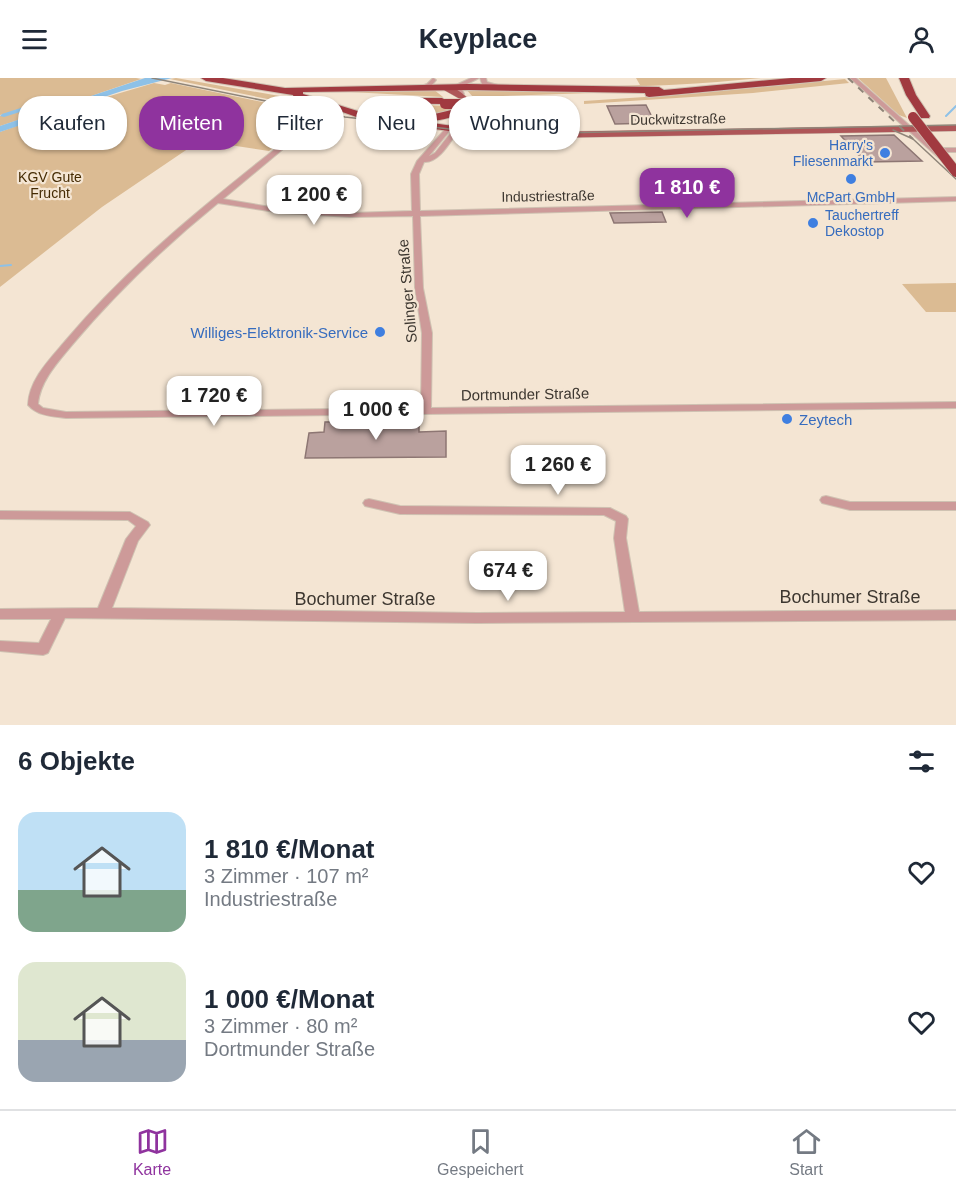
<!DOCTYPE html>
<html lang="de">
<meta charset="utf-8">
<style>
:root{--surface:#fff;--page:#f2f2f3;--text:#1f2937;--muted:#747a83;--line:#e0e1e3;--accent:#8f339e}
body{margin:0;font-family:Arial,sans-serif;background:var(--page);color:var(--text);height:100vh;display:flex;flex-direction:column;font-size:22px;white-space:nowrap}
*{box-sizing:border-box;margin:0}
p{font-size:20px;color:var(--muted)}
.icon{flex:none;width:33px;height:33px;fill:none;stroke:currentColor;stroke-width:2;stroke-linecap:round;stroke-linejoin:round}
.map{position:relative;height:647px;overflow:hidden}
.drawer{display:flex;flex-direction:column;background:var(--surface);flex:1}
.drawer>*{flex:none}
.guide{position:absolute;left:18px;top:18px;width:600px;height:54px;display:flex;gap:12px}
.price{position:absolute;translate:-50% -51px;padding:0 14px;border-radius:12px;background:#fff;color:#222;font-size:20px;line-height:39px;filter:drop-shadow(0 2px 3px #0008)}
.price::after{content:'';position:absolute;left:50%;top:36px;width:18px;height:14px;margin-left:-9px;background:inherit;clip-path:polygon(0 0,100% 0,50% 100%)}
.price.on{background:var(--accent);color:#fff}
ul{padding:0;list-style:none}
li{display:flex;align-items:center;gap:18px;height:150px;padding:0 18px}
li span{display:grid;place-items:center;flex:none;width:168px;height:120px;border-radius:18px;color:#555}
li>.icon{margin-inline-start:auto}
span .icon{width:72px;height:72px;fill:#fffc;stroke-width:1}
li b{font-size:26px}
h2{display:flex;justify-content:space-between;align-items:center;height:72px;padding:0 18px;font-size:26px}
.tag{padding:0 21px;border-radius:24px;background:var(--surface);box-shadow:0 2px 4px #0004;font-size:21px;line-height:54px}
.tag.on{background:var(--accent);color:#fff}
header{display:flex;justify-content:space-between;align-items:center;height:78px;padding:0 18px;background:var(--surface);font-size:27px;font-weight:700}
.tabs{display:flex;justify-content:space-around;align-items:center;height:84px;border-top:2px solid var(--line);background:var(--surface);font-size:16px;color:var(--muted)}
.tabs a{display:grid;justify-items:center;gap:3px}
.tabs .on{color:var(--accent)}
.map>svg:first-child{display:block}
.green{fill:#dbbb93}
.water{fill:#8ec1e7}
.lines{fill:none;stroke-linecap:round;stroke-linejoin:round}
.stream{stroke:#8ec1e7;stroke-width:2}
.building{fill:#baa19e;stroke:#8d7673;stroke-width:1.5}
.minor-casing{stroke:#cfc2b2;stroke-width:2}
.major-casing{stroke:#cfc2b2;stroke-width:1}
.highway-casing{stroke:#cfc2b2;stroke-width:2}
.minor{fill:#cd9a99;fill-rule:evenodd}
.major{fill:#ae5658;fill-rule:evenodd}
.highway{fill:#a13a40;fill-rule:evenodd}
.tram{stroke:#8f8579;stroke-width:1.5}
.rail{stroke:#8f8579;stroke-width:2;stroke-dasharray:7 7;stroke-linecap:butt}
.highway-bridge-casing{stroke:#cfc2b2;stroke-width:11;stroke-linecap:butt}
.highway-bridge{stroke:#a13a40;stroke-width:10}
.shop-dot{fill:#3f7fe0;stroke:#f4e5d3;stroke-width:2}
.labels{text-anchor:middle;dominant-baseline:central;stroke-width:4.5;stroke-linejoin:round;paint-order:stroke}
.far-street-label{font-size:14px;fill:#3d3730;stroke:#f4e5d3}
.far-shop-label{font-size:14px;fill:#366cbe;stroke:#f4e5d3;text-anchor:end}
.far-park-label{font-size:14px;fill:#452b03;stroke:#f4e5d3}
.street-label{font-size:15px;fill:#3d3730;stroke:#f4e5d3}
.shop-label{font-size:15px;fill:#366cbe;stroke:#f4e5d3;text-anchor:end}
.near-street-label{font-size:18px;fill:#3d3730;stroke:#f4e5d3}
</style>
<header><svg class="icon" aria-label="menu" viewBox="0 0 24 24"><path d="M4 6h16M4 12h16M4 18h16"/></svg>Keyplace<svg class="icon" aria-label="person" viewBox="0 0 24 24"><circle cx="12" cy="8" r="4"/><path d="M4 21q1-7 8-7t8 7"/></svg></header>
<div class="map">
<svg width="956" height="647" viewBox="0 0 956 647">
<rect width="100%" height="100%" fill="#f4e5d3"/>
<g class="green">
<path d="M0,0H136L141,1L91,18L55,19L16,33L72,20H85L0,48V38L13,34L0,37Z"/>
<path d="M176,0L291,20L317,31L170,1Z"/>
<path d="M636,0H761C670,9 585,12 493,6L597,9L640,7Z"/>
<path d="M858,0H886L907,40L899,37Z"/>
<path d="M845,1L849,5L753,15L584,26V23L690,16Z"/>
<path d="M154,5L165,7L171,5L291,30L275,41L302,45C295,51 285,47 278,55L283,62L269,73L223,66L220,69L195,66L102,129L0,209V54L49,36Z"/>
<path d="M465,10L592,14L593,15L473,19Z"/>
<path d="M433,11L443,19L313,12Z"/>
<path d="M386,26L452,28L455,31C440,39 382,43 370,31L378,27Z"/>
<path d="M956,205V234H926L902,206Z"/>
</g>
<path class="water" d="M145,0H172L122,13L0,54V48L85,19L42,27L4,39L0,38L2,36L55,19L91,18Z"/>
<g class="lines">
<g class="stream">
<path d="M946,38L956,28"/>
<path d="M0,188L11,187"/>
</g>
</g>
<g class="building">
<path d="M646,27L655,45L615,46L607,28Z"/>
<path d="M894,57L922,83L865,84L841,58Z"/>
<path d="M662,134L666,144L614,145L610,135Z"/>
<path d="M419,343V354L446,353V379L305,380L309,355L324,354L325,344Z"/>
</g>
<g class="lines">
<defs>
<g id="minor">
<path d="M433,0L436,2L431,8L419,12L416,10L427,6Z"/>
<path d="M471,0H479L461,9L464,16L459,17L456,7Z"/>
<path d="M480,0H486L487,4L505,9L502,11L482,6Z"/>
<path d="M850,0H856L935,70H956V74H940L946,80L940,81Z"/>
<path d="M305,19H309L326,29V32L313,46L223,121L282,131L351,135L412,133L411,96L417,83L447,49L449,48L452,50L429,78L435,75L453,52L458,53C450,64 439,85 424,84L419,96L420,133L956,119V123L420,138L423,210L432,255L431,330L956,324V330L66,340C51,338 38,338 28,327C29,301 51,280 67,261C138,177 224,112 309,44L320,31L305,21ZM218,125L282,135L351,139L413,138L415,210L422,255L421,330L66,334L43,330L38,326C40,303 58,284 72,267C116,215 165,168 218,125Z"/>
<path d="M826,418L850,424H956V432H850L822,425L820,422L822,419Z"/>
<path d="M369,421L400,428L610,430L626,438L628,441L626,460L639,534L956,532V542L477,545L65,540L48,575L43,577L0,573V563L39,565L51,541H0V531L98,530L126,461L136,448L128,442L0,441V433L130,434L148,444L150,447L138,463L112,530L477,535L625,534L614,460L616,443L604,437L400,436L365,428L363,425L365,422Z"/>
</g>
<path id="major" d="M444,8C457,8 467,19 475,28L476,30L462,50L477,52L542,54L956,47V53L542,60L477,58L445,50L449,47L455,48L468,30L460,21L444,12Z"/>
<g id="highway">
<path d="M201,0H223L285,10L468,6L659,9L664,12L791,0H826L821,3L649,19L646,18L645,15L468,12L303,14V16L364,35L453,48L454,50L449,53L362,41L320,26L294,20L293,17L206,3Z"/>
<path d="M899,0H909L916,17L930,38L929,40H921L906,17Z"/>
<path d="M537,19L542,22L540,24L484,26L479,23L484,20Z"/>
<path d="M382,20H442L447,23L442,26L385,25L382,24Z"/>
<path d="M464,29L468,30V34C455,38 429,48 418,40Z"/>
</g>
</defs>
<use href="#minor" class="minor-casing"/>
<use href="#major" class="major-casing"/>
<use href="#highway" class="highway-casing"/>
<use href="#minor" class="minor"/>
<use href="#major" class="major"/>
<use href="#highway" class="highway"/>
<g class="tram">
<path d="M152,0L345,39L467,53L558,55L956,47"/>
<path d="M893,52L913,61L956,101"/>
</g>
<path class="rail" d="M848,0L913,61"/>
<defs>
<g id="highway-bridge">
<path d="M445,26H489"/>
<path d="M913,39L956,94"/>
</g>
</defs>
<use href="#highway-bridge" class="highway-bridge-casing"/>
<use href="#highway-bridge" class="highway-bridge"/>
</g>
<g class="shop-dot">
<circle cx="885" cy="75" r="6"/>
<circle cx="851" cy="101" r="6"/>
<circle cx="813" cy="145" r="6"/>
<circle cx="380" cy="254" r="6"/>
<circle cx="787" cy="341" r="6"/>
</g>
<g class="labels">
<g class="far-street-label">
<text transform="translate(678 41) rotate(-1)">Duckwitzstraße</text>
<text transform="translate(548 118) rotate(-1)">Industriestraße</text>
</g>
<g class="far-shop-label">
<text x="873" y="67">Harry's<tspan x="873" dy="16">Fliesenmarkt</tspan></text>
<text x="851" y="119" text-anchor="middle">McPart GmbH</text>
<text x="825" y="137" text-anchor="start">Tauchertreff<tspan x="825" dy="16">Dekostop</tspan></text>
</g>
<g class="far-park-label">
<text x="50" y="99">KGV Gute<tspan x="50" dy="16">Frucht</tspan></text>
</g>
<g class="street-label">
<text transform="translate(407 213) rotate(-95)">Solinger Straße</text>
<text transform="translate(525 316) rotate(-1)">Dortmunder Straße</text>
</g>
<g class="shop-label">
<text x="368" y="254">Williges-Elektronik-Service</text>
<text x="799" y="341" text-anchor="start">Zeytech</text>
</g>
<g class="near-street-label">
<text x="850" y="519">Bochumer Straße</text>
<text x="365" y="521">Bochumer Straße</text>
</g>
</g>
</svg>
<b class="price on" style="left:687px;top:141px">1 810 €</b>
<b class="price" style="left:314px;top:148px">1 200 €</b>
<b class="price" style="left:214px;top:349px">1 720 €</b>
<b class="price" style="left:376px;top:363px">1 000 €</b>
<b class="price" style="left:558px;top:418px">1 260 €</b>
<b class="price" style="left:508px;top:524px">674 €</b>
<div class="guide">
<a class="tag">Kaufen</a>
<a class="tag on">Mieten</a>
<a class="tag">Filter</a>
<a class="tag">Neu</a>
<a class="tag">Wohnung</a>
</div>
</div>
<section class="drawer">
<h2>6 Objekte<svg class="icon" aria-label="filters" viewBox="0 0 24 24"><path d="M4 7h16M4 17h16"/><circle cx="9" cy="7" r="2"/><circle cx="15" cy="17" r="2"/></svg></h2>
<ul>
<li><span style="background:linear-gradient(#bfe0f5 65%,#7fa58c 0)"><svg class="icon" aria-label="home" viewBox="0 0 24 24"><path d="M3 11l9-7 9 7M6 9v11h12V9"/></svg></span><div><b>1 810 €/Monat</b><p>3 Zimmer · 107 m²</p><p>Industriestraße</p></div><svg class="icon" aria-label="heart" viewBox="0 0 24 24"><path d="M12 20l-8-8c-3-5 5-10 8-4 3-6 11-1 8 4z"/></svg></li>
<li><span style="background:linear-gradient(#dfe7d0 65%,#9aa5b1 0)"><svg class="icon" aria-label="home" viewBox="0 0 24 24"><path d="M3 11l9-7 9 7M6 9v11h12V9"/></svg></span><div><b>1 000 €/Monat</b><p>3 Zimmer · 80 m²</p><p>Dortmunder Straße</p></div><svg class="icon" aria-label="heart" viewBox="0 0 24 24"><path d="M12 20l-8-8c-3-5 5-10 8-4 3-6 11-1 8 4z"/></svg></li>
</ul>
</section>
<nav class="tabs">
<a class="on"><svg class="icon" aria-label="map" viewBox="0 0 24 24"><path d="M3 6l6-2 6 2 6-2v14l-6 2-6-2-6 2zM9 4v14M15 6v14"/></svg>Karte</a>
<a><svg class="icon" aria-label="saved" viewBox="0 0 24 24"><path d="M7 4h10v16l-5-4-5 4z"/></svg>Gespeichert</a>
<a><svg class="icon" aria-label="home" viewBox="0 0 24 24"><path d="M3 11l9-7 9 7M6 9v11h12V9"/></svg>Start</a>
</nav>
